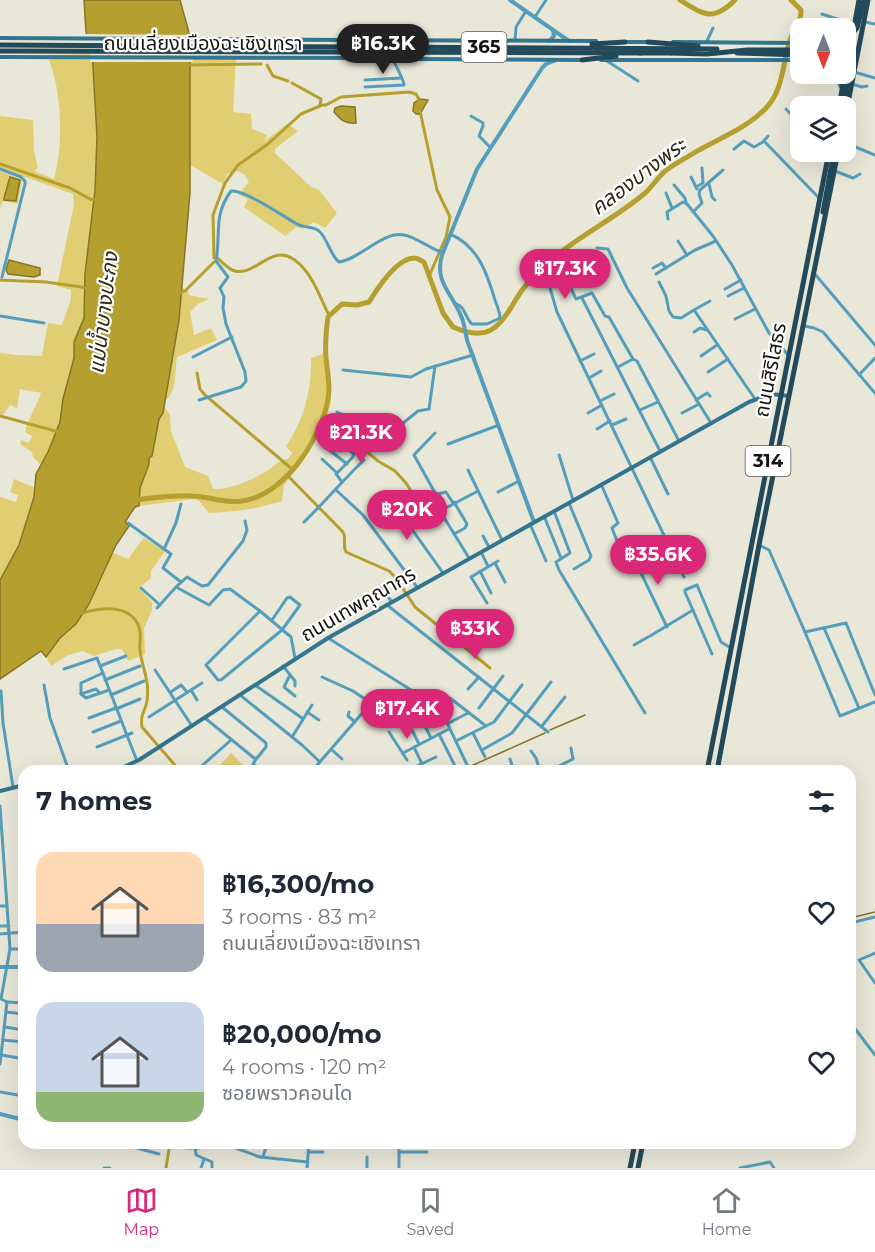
<!DOCTYPE html>
<meta charset="utf-8">
<style>
:root{--surface:#fff;--page:#f2f2f3;--text:#1f2937;--muted:#747a83;--line:#e0e1e3;--accent:#db2777}
body{margin:0;font-family:Montserrat,"Noto Sans Thai",sans-serif;background:var(--page);color:var(--text);height:100vh;display:flex;flex-direction:column;font-size:22px;white-space:nowrap}
*{box-sizing:border-box;margin:0}
p{font-size:20px;color:var(--muted)}
.icon{flex:none;width:33px;height:33px;fill:none;stroke:currentColor;stroke-width:2;stroke-linecap:round;stroke-linejoin:round}
.map{position:relative;flex:1;overflow:hidden}
.panel{position:absolute;left:18px;top:765px;width:838px;height:384px;display:flex;flex-direction:column;background:var(--surface);border-radius:18px;box-shadow:0 6px 24px #0002}
.panel>*{flex:none}
.needle{width:39px;rotate:180deg}
.tools{position:absolute;left:790px;top:18px;display:grid;gap:12px}
.tools a{display:grid;place-items:center;width:66px;height:66px;border-radius:12px;background:var(--surface);box-shadow:0 6px 24px #0002;font-size:30px}
.price{position:absolute;translate:-50% -51px;padding:0 14px;border-radius:21px;background:var(--accent);color:#fff;font-size:20px;line-height:39px;filter:drop-shadow(0 2px 3px #0008)}
.price::after{content:'';position:absolute;left:50%;top:36px;width:18px;height:14px;margin-left:-9px;background:inherit;clip-path:polygon(0 0,100% 0,50% 100%)}
.price.current{background:#222;color:#fff}
ul{padding:0;list-style:none}
li{display:flex;align-items:center;gap:18px;height:150px;padding:0 18px}
li span{display:grid;place-items:center;flex:none;width:168px;height:120px;border-radius:18px;color:#555}
li>.icon{margin-inline-start:auto}
span .icon{width:72px;height:72px;fill:#fffc;stroke-width:1}
li b{font-size:26px}
h2{display:flex;justify-content:space-between;align-items:center;height:72px;padding:0 18px;font-size:26px}
.tabs{display:flex;justify-content:space-around;align-items:center;height:84px;border-top:2px solid var(--line);background:var(--surface);font-size:16px;color:var(--muted)}
.tabs a{display:grid;justify-items:center;gap:3px}
.tabs .current{color:var(--accent)}
.map>svg:first-child{display:block}
.green{fill:#e1ce72}
.water{fill:#b59f2f;stroke:#857525;stroke-width:1.5}
.pier{fill:#e9e7d8}
.lines{fill:none;stroke-linecap:round;stroke-linejoin:round}
.stream{stroke:#857525;stroke-width:1.5}
.canal{stroke:#b59f2f;stroke-width:3}
.river{stroke:#b59f2f;stroke-width:5}
.minor{stroke:#559ebb;stroke-width:3}
.tertiary{stroke:#559ebb;stroke-width:4}
.secondary{stroke:#33758e;stroke-width:4}
.trunk{stroke:#234a5a;stroke-width:5}
.trunk-bridge{stroke:#234a5a;stroke-width:5}
.labels{text-anchor:middle;dominant-baseline:central;stroke-width:4.5;stroke-linejoin:round;paint-order:stroke}
.shield{fill:#fff;stroke:#5a5a56;stroke-width:1.5}
.shield-label{font-size:18px;font-weight:bold;fill:#14130e}
.street-label{font-size:20px;fill:#14130e;stroke:#fff}
.water-label{font-size:21px;font-style:italic;fill:#2d2917;stroke:#fff}
</style>
<div class="map">
<svg width="875" height="1168" viewBox="0 0 875 1168">
<rect width="100%" height="100%" fill="#e9e7d8"/>
<g class="green">
<path d="M92,54L97,112L96,174L89,257L85,274L84,318L74,342V358L63,399L60,422L43,463L40,464L33,457L32,452L20,444L21,440L29,443L32,436L25,432C28,418 37,406 41,393L20,389L17,408L10,405L3,415L0,414V353L17,355L42,356L48,323L62,325L71,299V290L57,286L74,204L73,194L0,168V116L33,120L34,151L38,168L34,171L54,179C64,143 62,89 47,55Z"/>
<path d="M190,56L236,57L233,112L251,114L252,129L267,135L264,142L287,124L298,131L275,149V153L311,187L319,190L337,213L325,228L314,222L302,229L296,227L285,236L244,207L248,199L239,195L249,182L244,174L237,171L227,174L223,184L190,165Z"/>
<path d="M0,171L22,180L18,204L3,201L0,208Z"/>
<path d="M182,288L188,290L189,295L209,299L198,304L190,312L194,335L211,328L217,340L177,357C174,374 178,391 164,402L179,320Z"/>
<path d="M323,354L331,402L326,420L301,464L284,485L282,501C257,509 235,512 209,513L199,501L194,499L139,506L140,488L149,464V458L152,456L159,419L164,407L170,414L171,431L185,467L208,476L213,489C233,489 251,480 267,471C275,466 278,460 288,459L292,453L286,446C304,421 312,388 311,358Z"/>
<path d="M14,479L36,488L19,545L0,580V497L16,502L18,495L10,492Z"/>
<path d="M144,538L165,551L151,571V578L139,588L152,602V610L144,628L145,654L128,661L122,649H116L94,656L83,651L68,655L51,666L46,657L60,638L76,624L89,604L113,553L128,559Z"/>
<path d="M231,753L249,771H220L218,767Z"/>
</g>
<g class="water">
<path d="M84,0H180L190,36V193L179,320L163,413L159,419L152,456L149,458V464L140,488L139,506L135,507L125,522L129,526L116,545L89,604L76,624L60,638L46,657L41,651L0,679V580L19,545L34,497L36,474L48,452L60,422L63,399L74,358V342L84,318L85,274L95,190L97,137L92,50L86,32Z"/>
<path d="M420,99L428,100L420,114H416L413,111L414,103Z"/>
<path d="M341,106L355,107L356,123C345,124 341,120 334,112L335,108Z"/>
<path d="M10,177L20,180L16,201L4,200V198Z"/>
<path d="M9,260L40,268V275L34,277L8,274L6,270Z"/>
</g>
<path class="pier" d="M83,34L193,35V62H90L89,51Z"/>
<g class="lines">
<g class="stream">
<path d="M550,730L585,715"/>
<path d="M471,766L545,733"/>
<path d="M459,771L466,768"/>
<path d="M850,918L875,912"/>
</g>
<g class="canal">
<path d="M188,65L261,64"/>
<path d="M267,65L273,76L288,81"/>
<path d="M320,105H326L341,97L409,92L416,94L420,101"/>
<path d="M420,111L437,190L450,217L446,237L430,274"/>
<path d="M0,164L70,188L90,199L96,200"/>
<path d="M216,257C222,261 227,269 235,271C259,277 275,233 305,270C316,283 321,300 329,315"/>
<path d="M214,258L213,215L225,183L238,165L268,144L301,114L320,106L321,99L292,83"/>
<path d="M0,280L46,282L88,288"/>
<path d="M179,293L185,291L214,262"/>
<path d="M197,373L200,389L205,395L292,469"/>
<path d="M0,416L59,432"/>
<path d="M323,419L336,426L378,461L395,471L406,483L429,519"/>
<path d="M287,475L343,532C347,539 342,544 346,552L389,571L396,578L415,607L490,668"/>
<path d="M82,613C101,608 130,603 139,627C142,635 139,643 140,650C142,669 150,679 147,701C145,712 140,714 142,727L180,771"/>
<path d="M166,1168L170,1143"/>
</g>
<g class="river">
<path d="M680,0C704,15 713,22 735,0"/>
<path d="M133,500C152,498 173,495 192,496C208,496 225,504 242,501C286,496 327,431 329,390C329,379 327,368 326,358C325,344 326,331 328,317L342,304L357,305L369,302C377,289 397,257 415,258C418,258 421,261 424,262L443,313L453,327C487,342 499,329 515,301C543,252 602,229 644,194C651,188 656,180 663,173C670,166 681,161 689,156C714,140 746,130 767,107C785,87 782,59 792,35C797,24 801,23 801,10L791,0"/>
</g>
<g class="minor">
<path d="M822,14L846,22L848,27L854,29"/>
<path d="M535,17L546,0"/>
<path d="M865,22L875,24"/>
<path d="M515,41L516,27L526,11"/>
<path d="M707,41L713,28"/>
<path d="M607,61L638,81"/>
<path d="M854,72L875,78"/>
<path d="M365,80L401,78"/>
<path d="M852,84L862,87L867,86"/>
<path d="M365,87L404,85C404,80 395,64 392,58"/>
<path d="M786,109L801,125"/>
<path d="M471,116L483,123V126L479,136L490,147"/>
<path d="M764,141L819,198"/>
<path d="M846,143L875,155"/>
<path d="M734,149L744,141L754,147L763,142L768,136"/>
<path d="M0,169L21,177L25,181V184L2,277"/>
<path d="M835,171L853,178L860,174"/>
<path d="M691,177L697,189"/>
<path d="M709,184L712,197L715,200"/>
<path d="M674,185L685,198L686,203"/>
<path d="M696,187L703,183L702,168"/>
<path d="M666,193L672,208"/>
<path d="M693,212L702,203L699,194L700,190L723,170"/>
<path d="M668,219L667,212L683,202L687,204L713,236L732,265L769,333L788,355"/>
<path d="M450,234C478,246 487,273 495,300C497,306 500,312 500,318L487,324H472C465,318 465,306 456,304"/>
<path d="M678,241L687,255"/>
<path d="M597,248L608,249L627,288L711,423"/>
<path d="M653,268L662,263L666,268"/>
<path d="M563,272L576,299L592,293L605,316L609,317L633,359L637,361L679,441"/>
<path d="M814,273L875,345"/>
<path d="M656,274L695,250L716,241"/>
<path d="M550,282V288L557,312L684,577"/>
<path d="M659,282L666,296L669,311L673,317L681,318L694,310L755,399"/>
<path d="M725,289L741,280"/>
<path d="M728,296L744,288"/>
<path d="M582,298L660,451"/>
<path d="M694,310L710,301"/>
<path d="M0,316L44,323"/>
<path d="M735,319L755,309"/>
<path d="M804,326L814,328L823,332L875,393"/>
<path d="M694,332L700,328L707,330"/>
<path d="M701,356L717,345"/>
<path d="M193,357L232,337"/>
<path d="M580,361L594,354"/>
<path d="M618,367L633,359"/>
<path d="M343,370L411,377L426,369L473,355"/>
<path d="M708,372L728,359"/>
<path d="M859,375L875,358"/>
<path d="M589,378L601,371"/>
<path d="M199,400L241,387L246,381L245,372L226,324L223,308L224,297L220,288L228,277L216,261C221,233 213,216 231,191C244,189 284,217 297,224C304,228 313,226 319,231C328,239 330,255 339,262C360,259 383,231 404,235C414,236 431,249 443,253"/>
<path d="M696,400L707,393L710,396"/>
<path d="M600,401L614,394"/>
<path d="M640,410L658,402"/>
<path d="M337,412L349,418L361,429L372,416L375,415L391,428H397L418,411L429,409L435,366"/>
<path d="M588,413L602,405"/>
<path d="M682,413L699,404"/>
<path d="M612,425L626,419"/>
<path d="M597,429L610,421"/>
<path d="M435,433L414,455L434,491L437,494L446,492L453,503"/>
<path d="M333,437L354,454L352,458L336,474L342,482"/>
<path d="M448,444L499,425"/>
<path d="M323,445L347,464"/>
<path d="M559,455L573,500"/>
<path d="M650,457L668,494"/>
<path d="M322,459L337,473"/>
<path d="M468,470L502,540"/>
<path d="M601,484L618,523L612,528L620,549"/>
<path d="M336,490L363,515L417,587"/>
<path d="M498,492L519,481"/>
<path d="M389,497L443,573"/>
<path d="M569,503L591,556L589,560L574,569"/>
<path d="M554,511L570,553L556,562L559,570L645,713"/>
<path d="M544,516L561,558"/>
<path d="M304,522C325,502 343,480 364,460"/>
<path d="M128,523L171,554L163,568L181,582"/>
<path d="M530,524L546,561"/>
<path d="M454,534L465,528L467,524L454,502"/>
<path d="M483,536L489,547"/>
<path d="M759,545L769,550L805,632L846,623L875,695"/>
<path d="M164,549L176,523L181,504"/>
<path d="M481,552L488,566"/>
<path d="M469,558L440,511L478,491"/>
<path d="M495,563L505,582"/>
<path d="M480,571L491,593"/>
<path d="M176,587L187,577L202,586L208,585L243,541L247,530L245,521"/>
<path d="M141,588L160,605"/>
<path d="M364,596L369,597L381,588L392,602"/>
<path d="M487,603L471,577L498,561"/>
<path d="M387,605L548,732"/>
<path d="M157,608L176,587L209,605L223,590L230,589L260,611L291,637L295,658"/>
<path d="M260,611L206,665L218,680H221L282,630L300,605L290,597L287,598L272,620"/>
<path d="M667,627L640,571L673,553"/>
<path d="M824,628L859,708"/>
<path d="M805,632L840,716L875,702"/>
<path d="M650,636L693,610"/>
<path d="M328,638L440,708L470,771"/>
<path d="M634,645L648,637"/>
<path d="M712,654L685,592V590L697,585L721,642L731,648"/>
<path d="M100,666L126,656"/>
<path d="M283,666L295,681V686"/>
<path d="M64,669L97,658L137,761"/>
<path d="M155,670L192,726"/>
<path d="M103,673L81,683V694L86,698L109,690"/>
<path d="M290,675L284,687L295,696"/>
<path d="M105,680L140,666"/>
<path d="M44,685L50,718L69,771"/>
<path d="M255,685L302,718"/>
<path d="M468,689L479,677"/>
<path d="M191,690L197,700"/>
<path d="M1,691L3,723L13,787"/>
<path d="M171,692L181,685L187,692"/>
<path d="M81,694L96,689L100,693"/>
<path d="M111,695L144,681"/>
<path d="M240,695L302,745L319,761"/>
<path d="M450,698L486,726"/>
<path d="M479,708L503,676"/>
<path d="M116,709L140,699"/>
<path d="M307,712L319,720"/>
<path d="M349,712L348,716L355,722"/>
<path d="M401,715L411,728L419,744"/>
<path d="M149,717L202,683"/>
<path d="M89,718L116,708"/>
<path d="M205,718L254,758H257L266,747V743L222,707"/>
<path d="M424,724L431,738"/>
<path d="M447,724L468,713"/>
<path d="M542,726L565,697"/>
<path d="M93,732L121,721"/>
<path d="M389,732L407,760"/>
<path d="M473,733L485,757"/>
<path d="M439,734L457,770"/>
<path d="M292,737L312,705"/>
<path d="M456,741L494,722L522,685"/>
<path d="M97,747L132,733"/>
<path d="M414,747L422,764"/>
<path d="M331,749L342,759"/>
<path d="M482,750L512,733L551,682"/>
<path d="M531,751L536,758L539,768L537,771"/>
<path d="M403,753L449,729"/>
<path d="M256,759L253,764L259,769"/>
<path d="M510,759L514,771"/>
<path d="M417,766L436,757"/>
<path d="M196,771L231,740"/>
<path d="M312,771L371,703L353,691L322,677"/>
<path d="M549,771L573,759L571,748"/>
<path d="M0,806L10,949L1,999L7,1002L0,1064"/>
<path d="M0,906H7"/>
<path d="M850,923L875,917"/>
<path d="M0,926H9"/>
<path d="M0,934L24,932"/>
<path d="M10,949H24"/>
<path d="M875,953L859,960L875,983"/>
<path d="M7,1002L24,1003"/>
<path d="M6,1012L24,1014"/>
<path d="M850,1022L875,1055"/>
<path d="M5,1027L24,1030"/>
<path d="M3,1040L24,1042"/>
<path d="M2,1055L24,1059"/>
<path d="M0,1092L24,1096"/>
<path d="M118,1143L159,1154"/>
<path d="M195,1143L196,1155L212,1162V1168"/>
<path d="M222,1143L260,1157L308,1162"/>
<path d="M186,1148H199"/>
<path d="M309,1152H323"/>
<path d="M399,1152H427"/>
<path d="M263,1157L266,1147L270,1145L309,1147"/>
<path d="M104,1168H110"/>
<path d="M201,1168L204,1159"/>
<path d="M307,1168L309,1143"/>
<path d="M367,1168V1157"/>
<path d="M399,1168V1143"/>
<path d="M740,1168L770,1162L774,1168"/>
</g>
<g class="tertiary">
<path d="M510,0L569,41"/>
<path d="M549,41L554,36L553,30"/>
<path d="M534,522L468,343C465,334 465,324 461,316C452,293 434,282 442,255L477,169L542,68L546,64L554,61"/>
<path d="M0,967H24"/>
<path d="M0,1114L24,1120"/>
</g>
<g class="secondary">
<path d="M0,38L350,40"/>
<path d="M364,40L596,41"/>
<path d="M625,42H650"/>
<path d="M673,42L801,43"/>
<path d="M0,57L386,58"/>
<path d="M415,59L584,60"/>
<path d="M601,60H801"/>
<path d="M836,74L841,87"/>
<path d="M115,771L139,760L328,638L749,402L771,394L789,396"/>
<path d="M0,791L24,785"/>
</g>
<g class="trunk">
<path d="M348,40L371,43"/>
<path d="M648,42L698,46"/>
<path d="M592,44L625,42"/>
<path d="M0,45L717,49"/>
<path d="M0,51L641,53"/>
<path d="M640,53H671"/>
<path d="M737,53L801,55"/>
<path d="M385,58L418,56"/>
<path d="M582,60L616,56"/>
<path d="M846,70L859,0"/>
<path d="M839,106L844,79"/>
<path d="M843,106L847,84L846,71"/>
<path d="M846,113L868,0"/>
<path d="M823,212L834,152"/>
<path d="M707,771L829,152"/>
<path d="M717,771L759,545L838,152"/>
<path d="M630,1168L635,1143"/>
<path d="M638,1168L643,1143"/>
</g>
<g class="trunk-bridge">
<path d="M846,41L857,28L864,0"/>
<path d="M671,53L707,54L747,50H801"/>
</g>
</g>
<g class="labels">
<g class="shield">
<rect x="461.5" y="32" width="45" height="30" rx="4.5"/>
<rect x="745.5" y="446" width="45" height="30" rx="4.5"/>
</g>
<g class="shield-label">
<text x="484" y="47">365</text>
<text x="768" y="461">314</text>
</g>
<g class="street-label">
<text x="203" y="43">ถนนเลี่ยงเมืองฉะเชิงเทรา</text>
<text transform="translate(770 370) rotate(-79)">ถนนสิริโสธร</text>
<text transform="translate(358 604) rotate(-30)">ถนนเทพคุณากร</text>
</g>
<g class="water-label">
<text transform="translate(638 176) rotate(-37)">คลองบางพระ</text>
<text transform="translate(103 313) rotate(-83)">แม่น้ำบางปะกง</text>
</g>
</g>
</svg>
<div class="tools">
<a><svg class="needle" viewBox="-14 -14 28 28"><path d="M0-13l5 13h-10z" fill="#e53935"/><path d="M0 13l5-13h-10z" fill="#747a83"/></svg></a>
<a><svg class="icon" aria-label="layers" viewBox="0 0 24 24"><path d="M12 4l9 5-9 5-9-5zM3 14l9 5 9-5"/></svg></a>
</div>
<b class="price current" style="left:383px;top:75px">฿16.3K</b>
<b class="price" style="left:565px;top:300px">฿17.3K</b>
<b class="price" style="left:361px;top:464px">฿21.3K</b>
<b class="price" style="left:407px;top:541px">฿20K</b>
<b class="price" style="left:658px;top:586px">฿35.6K</b>
<b class="price" style="left:475px;top:660px">฿33K</b>
<b class="price" style="left:407px;top:740px">฿17.4K</b>
<section class="panel">
<h2>7 homes<svg class="icon" aria-label="filters" viewBox="0 0 24 24"><path d="M4 7h16M4 17h16"/><circle cx="9" cy="7" r="2"/><circle cx="15" cy="17" r="2"/></svg></h2>
<ul>
<li><span style="background:linear-gradient(#ffd9b3 60%,#9aa5b1 0)"><svg class="icon" aria-label="home" viewBox="0 0 24 24"><path d="M3 11l9-7 9 7M6 9v11h12V9"/></svg></span><div><b>฿16,300/mo</b><p>3 rooms · 83 m²</p><p>ถนนเลี่ยงเมืองฉะเชิงเทรา</p></div><svg class="icon" aria-label="heart" viewBox="0 0 24 24"><path d="M12 20l-8-8c-3-5 5-10 8-4 3-6 11-1 8 4z"/></svg></li>
<li><span style="background:linear-gradient(#c9d6e8 75%,#8fb573 0)"><svg class="icon" aria-label="home" viewBox="0 0 24 24"><path d="M3 11l9-7 9 7M6 9v11h12V9"/></svg></span><div><b>฿20,000/mo</b><p>4 rooms · 120 m²</p><p>ซอยพราวคอนโด</p></div><svg class="icon" aria-label="heart" viewBox="0 0 24 24"><path d="M12 20l-8-8c-3-5 5-10 8-4 3-6 11-1 8 4z"/></svg></li>
</ul>
</section>
</div>
<nav class="tabs">
<a class="current"><svg class="icon" aria-label="map" viewBox="0 0 24 24"><path d="M3 6l6-2 6 2 6-2v14l-6 2-6-2-6 2zM9 4v14M15 6v14"/></svg>Map</a>
<a><svg class="icon" aria-label="saved" viewBox="0 0 24 24"><path d="M7 4h10v16l-5-4-5 4z"/></svg>Saved</a>
<a><svg class="icon" aria-label="home" viewBox="0 0 24 24"><path d="M3 11l9-7 9 7M6 9v11h12V9"/></svg>Home</a>
</nav>
